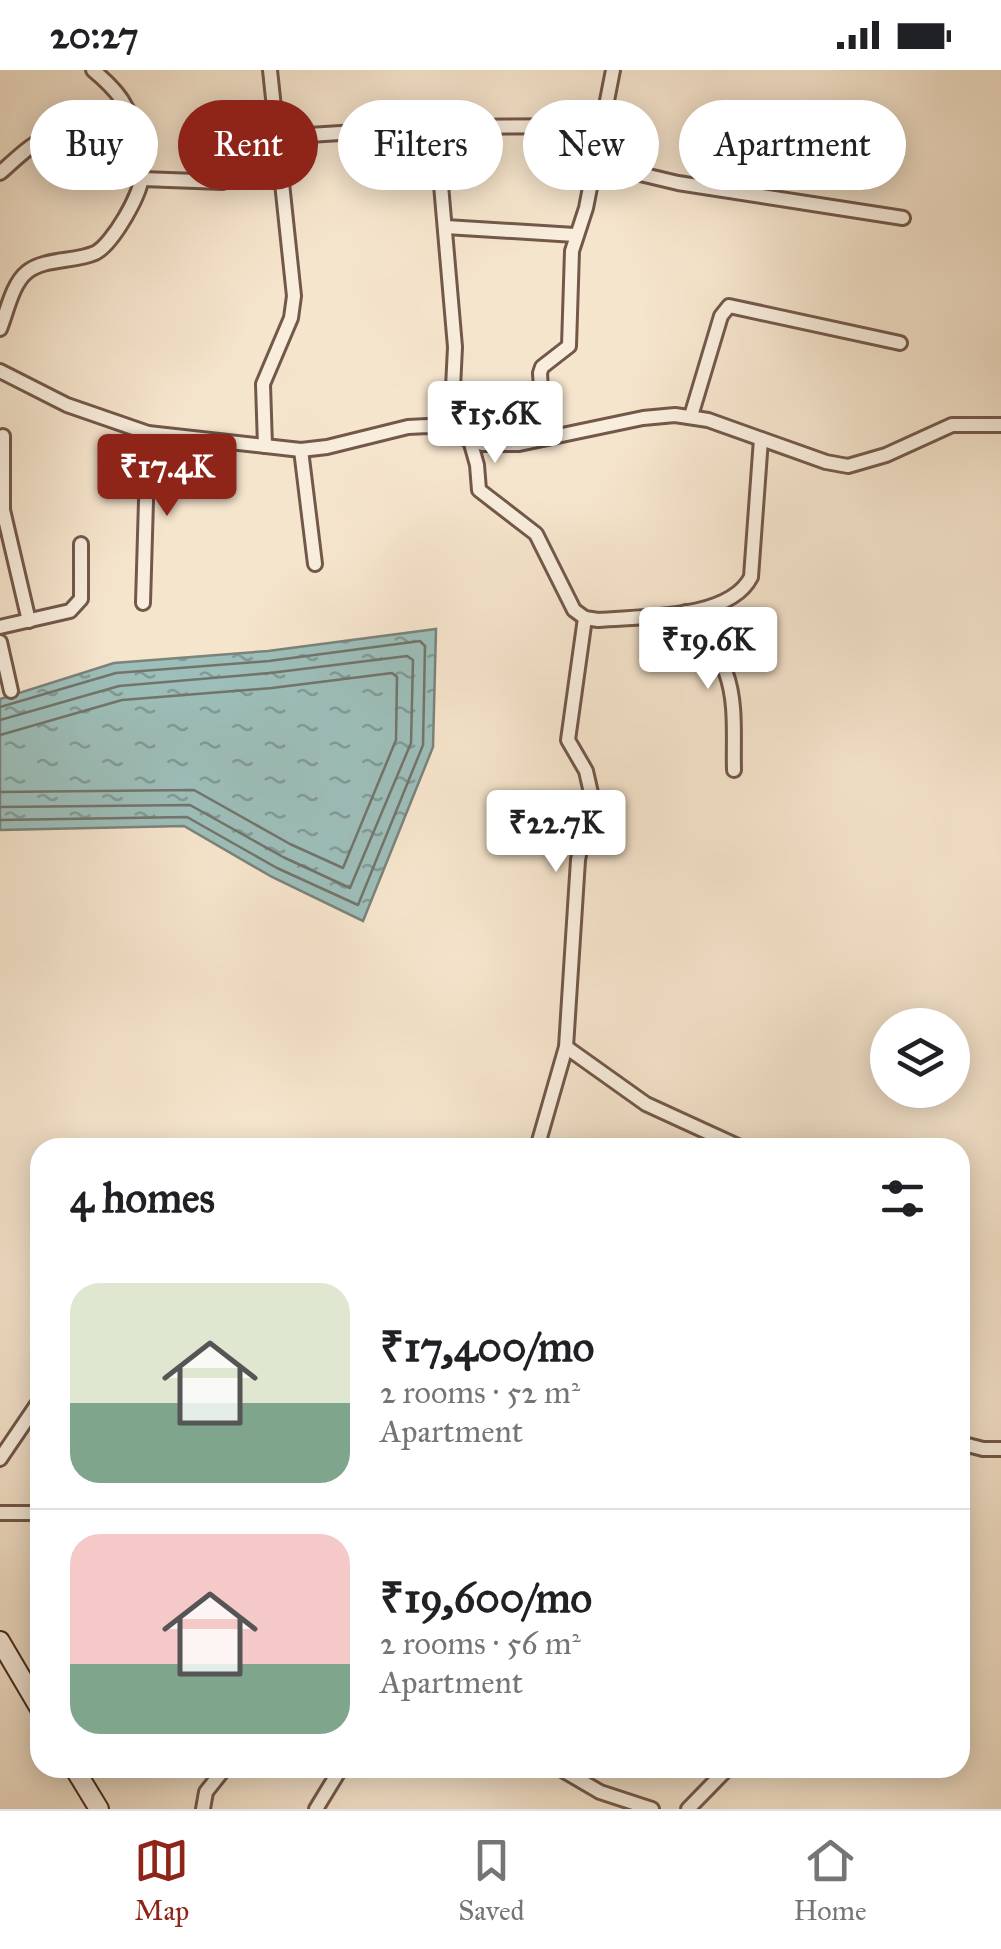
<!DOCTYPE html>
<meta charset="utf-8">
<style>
:root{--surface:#fff;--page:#f6f6f6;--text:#202124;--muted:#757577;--line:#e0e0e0;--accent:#8f2418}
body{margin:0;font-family:"IM FELL Great Primer",serif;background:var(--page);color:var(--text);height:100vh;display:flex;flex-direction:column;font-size:38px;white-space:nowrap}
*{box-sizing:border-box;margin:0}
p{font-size:32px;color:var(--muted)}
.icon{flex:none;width:55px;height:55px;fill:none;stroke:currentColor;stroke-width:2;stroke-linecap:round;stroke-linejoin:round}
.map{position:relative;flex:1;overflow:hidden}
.side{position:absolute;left:30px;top:1068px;width:940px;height:640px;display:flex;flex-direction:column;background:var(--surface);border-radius:30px;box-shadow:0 5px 25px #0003}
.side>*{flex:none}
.top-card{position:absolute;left:30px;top:30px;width:942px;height:90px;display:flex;gap:20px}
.controls{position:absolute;left:870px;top:938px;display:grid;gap:20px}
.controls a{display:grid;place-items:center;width:100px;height:100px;border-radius:50%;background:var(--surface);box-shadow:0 5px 25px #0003;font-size:50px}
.price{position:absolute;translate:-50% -85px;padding:0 22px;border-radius:10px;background:#fff;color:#222;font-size:32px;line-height:65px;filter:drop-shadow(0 2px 5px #0008)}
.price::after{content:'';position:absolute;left:50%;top:60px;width:30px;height:22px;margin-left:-15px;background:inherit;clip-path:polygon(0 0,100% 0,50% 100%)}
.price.active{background:var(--accent);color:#fff}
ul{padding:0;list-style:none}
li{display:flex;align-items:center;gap:30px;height:250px;padding:0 40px}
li+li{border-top:2px solid var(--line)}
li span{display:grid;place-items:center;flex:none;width:280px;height:200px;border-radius:30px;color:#555}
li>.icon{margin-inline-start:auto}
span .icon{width:120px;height:120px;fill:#fffc;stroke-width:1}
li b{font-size:42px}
h2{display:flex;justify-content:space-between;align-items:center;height:120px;padding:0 40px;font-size:42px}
.tag{padding:0 35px;border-radius:45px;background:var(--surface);box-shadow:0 5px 25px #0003;font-size:35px;line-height:90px}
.tag.active{background:var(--accent);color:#fff}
.status{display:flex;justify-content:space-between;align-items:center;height:70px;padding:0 50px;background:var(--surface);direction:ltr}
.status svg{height:28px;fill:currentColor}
.tabs{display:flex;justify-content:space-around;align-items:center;height:140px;border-top:2px solid var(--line);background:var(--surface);font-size:28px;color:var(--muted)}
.tabs a{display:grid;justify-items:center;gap:5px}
.tabs .active{color:var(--accent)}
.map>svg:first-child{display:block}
.water{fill:url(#water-ripples);stroke:#7b837c;stroke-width:2.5}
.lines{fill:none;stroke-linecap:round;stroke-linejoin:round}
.shore{stroke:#72746c;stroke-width:2.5}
.street-casing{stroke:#73584a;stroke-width:18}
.secondary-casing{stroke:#47291e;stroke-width:22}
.street{stroke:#f9eede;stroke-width:12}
.secondary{stroke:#f9eede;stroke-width:18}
</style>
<div class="status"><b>20:27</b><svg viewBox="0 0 49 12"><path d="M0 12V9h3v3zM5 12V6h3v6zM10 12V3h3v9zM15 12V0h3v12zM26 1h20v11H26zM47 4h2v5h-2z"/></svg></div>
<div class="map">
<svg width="1001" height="1739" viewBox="0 0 1001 1739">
<defs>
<pattern id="water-ripples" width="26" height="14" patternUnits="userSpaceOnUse" patternTransform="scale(2.5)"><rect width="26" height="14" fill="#9dbfba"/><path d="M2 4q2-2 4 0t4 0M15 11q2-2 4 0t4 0" fill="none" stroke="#829b97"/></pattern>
</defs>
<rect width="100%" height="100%" fill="#f6e5cd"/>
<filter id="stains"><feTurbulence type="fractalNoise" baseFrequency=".002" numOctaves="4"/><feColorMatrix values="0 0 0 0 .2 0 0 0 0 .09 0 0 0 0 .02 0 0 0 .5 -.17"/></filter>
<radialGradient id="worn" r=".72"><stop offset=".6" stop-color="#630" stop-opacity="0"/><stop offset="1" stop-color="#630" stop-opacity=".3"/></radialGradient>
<path class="water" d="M436,559L433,677L363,851L272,807L184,756L0,760V629L114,593L268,581Z"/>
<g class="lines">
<g class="shore">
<path d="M0,637L116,603L269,591L420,571L425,576L423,675L358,835L277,798L187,747L0,750"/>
<path d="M0,650L119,616L270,603L407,586L413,590L411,673L350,818L283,787L190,735L0,737"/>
<path d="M0,665L122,630L272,618L392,603L397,607L396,670L343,798L290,774L194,720L0,722"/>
</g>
<defs>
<g id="street">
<path d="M277,67L436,57"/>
<path d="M216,82L278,80"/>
<path d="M594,93L678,113L903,148"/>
<path d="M0,103C13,92 35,69 52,66C79,62 112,92 135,69C133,38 116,19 93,0"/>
<path d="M142,109L223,112"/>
<path d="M446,157L575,165"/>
<path d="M0,259C7,242 12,214 27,202C44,188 75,192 95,183C112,175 143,122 142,103C142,92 137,84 131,74"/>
<path d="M0,301L67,335L148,363L301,380L327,377L408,357L428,356L483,374H519L643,348L675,345L708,350L826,392L848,396L886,385L952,355H1001"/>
<path d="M691,346L721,246L729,236L900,273"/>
<path d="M437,357L452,338L455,277L436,57L601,56"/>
<path d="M3,366V440L29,551"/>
<path d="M544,368L540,303L542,297L569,276L572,181L586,138L613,0"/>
<path d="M470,370L477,395L479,420L536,464L574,540L585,548L598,550C642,546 729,550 751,507L761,369"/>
<path d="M265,376L263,314L291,248L294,226L270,0"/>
<path d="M301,380L315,494"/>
<path d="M143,533L148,363"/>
<path d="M686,542C700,561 719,581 726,603C737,633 733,669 734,700"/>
<path d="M0,557L70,541L81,529V474"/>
<path d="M0,572L11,621"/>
<path d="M566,977L646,1034L742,1078"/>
<path d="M537,1078L566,977L578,790L591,723L586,701L568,670L585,548"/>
<path d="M960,1373L983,1379H1001"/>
<path d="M0,1389L40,1330"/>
<path d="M0,1443H40"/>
<path d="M559,1698L600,1722L652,1739"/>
<path d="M203,1739L206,1722L225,1698"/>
<path d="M316,1739L341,1698"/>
<path d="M688,1739L728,1698"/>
</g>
<g id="secondary">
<path d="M0,1571L40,1639"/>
<path d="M74,1698L99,1739"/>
</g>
</defs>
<use href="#street" class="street-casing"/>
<use href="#secondary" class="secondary-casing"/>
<use href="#street" class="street"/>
<use href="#secondary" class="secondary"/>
</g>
<rect width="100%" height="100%" filter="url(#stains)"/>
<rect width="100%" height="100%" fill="url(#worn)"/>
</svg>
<div class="controls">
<a><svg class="icon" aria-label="layers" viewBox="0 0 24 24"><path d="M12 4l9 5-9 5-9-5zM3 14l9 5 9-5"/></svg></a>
</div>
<b class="price" style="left:495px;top:396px">₹15.6K</b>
<b class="price active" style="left:167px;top:449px">₹17.4K</b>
<b class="price" style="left:708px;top:622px">₹19.6K</b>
<b class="price" style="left:556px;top:805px">₹22.7K</b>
<div class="top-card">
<a class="tag">Buy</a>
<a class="tag active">Rent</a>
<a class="tag">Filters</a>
<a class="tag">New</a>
<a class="tag">Apartment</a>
</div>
<section class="side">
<h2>4 homes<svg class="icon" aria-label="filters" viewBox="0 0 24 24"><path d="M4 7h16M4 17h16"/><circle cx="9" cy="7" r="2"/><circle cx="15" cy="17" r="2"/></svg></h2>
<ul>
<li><span style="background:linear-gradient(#dfe7d0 60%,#7fa58c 0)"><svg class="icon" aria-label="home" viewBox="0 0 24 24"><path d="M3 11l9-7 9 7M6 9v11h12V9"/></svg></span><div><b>₹17,400/mo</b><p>2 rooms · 52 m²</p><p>Apartment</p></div></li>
<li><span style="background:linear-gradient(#f6c9c9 65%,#7fa58c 0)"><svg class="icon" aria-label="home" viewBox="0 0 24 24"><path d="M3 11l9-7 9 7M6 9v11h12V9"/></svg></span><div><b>₹19,600/mo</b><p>2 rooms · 56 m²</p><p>Apartment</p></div></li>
</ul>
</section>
</div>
<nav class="tabs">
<a class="active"><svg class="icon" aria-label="map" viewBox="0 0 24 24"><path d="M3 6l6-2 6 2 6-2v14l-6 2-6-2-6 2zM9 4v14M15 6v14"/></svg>Map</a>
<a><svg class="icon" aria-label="saved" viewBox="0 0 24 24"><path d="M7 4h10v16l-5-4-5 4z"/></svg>Saved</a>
<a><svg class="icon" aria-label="home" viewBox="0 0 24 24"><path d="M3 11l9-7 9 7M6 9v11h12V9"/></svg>Home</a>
</nav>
